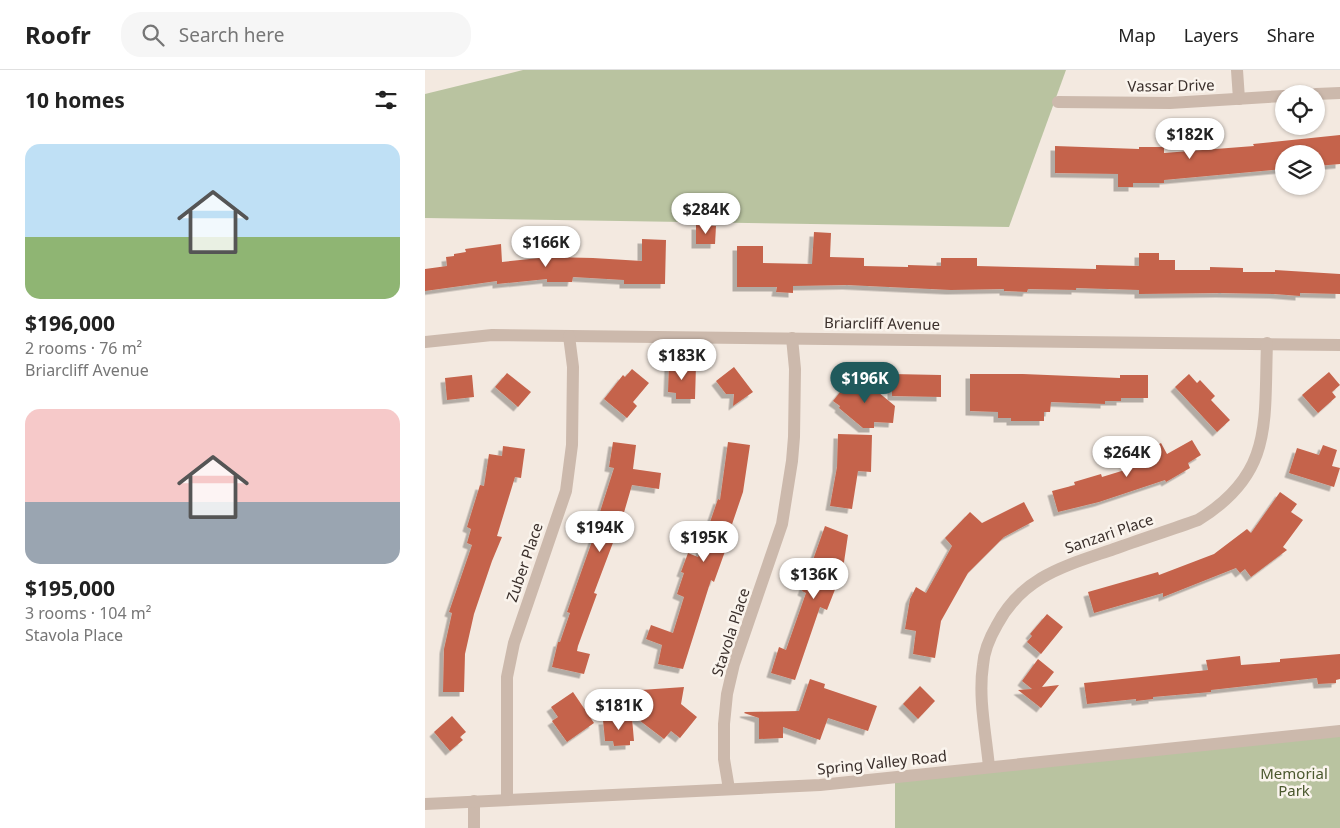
<!DOCTYPE html>
<meta charset="utf-8">
<style>
:root{--surface:#fff;--page:#f6f6f6;--text:#222;--muted:#767676;--line:#e0e0e0;--accent:#205a5c}
body{margin:0;font-family:"Noto Sans",sans-serif;background:var(--page);color:var(--text);height:100vh;display:flex;flex-direction:column;font-size:19px;white-space:nowrap}
*{box-sizing:border-box;margin:0}
p{font-size:16px;color:var(--muted)}
.icon{flex:none;width:28px;height:28px;fill:none;stroke:currentColor;stroke-width:2;stroke-linecap:round;stroke-linejoin:round}
.map{position:relative;flex:1;overflow:hidden}
.sheet{display:flex;flex-direction:column;background:var(--surface);width:425px}
.sheet>*{flex:none}
.buttons{position:absolute;left:850px;top:15px;display:grid;gap:10px}
.buttons a{display:grid;place-items:center;width:50px;height:50px;border-radius:50%;background:var(--surface);box-shadow:0 1px 4px #0004;font-size:25px}
.price{position:absolute;translate:-50% -42px;padding:0 11px;border-radius:18px;background:#fff;color:#222;font-size:16px;line-height:32px;filter:drop-shadow(0 1px 2px #0008)}
.price::after{content:'';position:absolute;left:50%;top:30px;width:15px;height:11px;margin-left:-8px;background:inherit;clip-path:polygon(0 0,100% 0,50% 100%)}
.price.active{background:var(--accent);color:#fff}
ul{padding:0;list-style:none}
li{display:grid;align-content:center;gap:10px;height:265px;padding:0 25px}
li span{display:grid;place-items:center;height:155px;border-radius:15px;color:#555}
li>.icon{margin-inline-start:auto}
span .icon{width:90px;height:90px;fill:#fffc;stroke-width:1}
li b{font-size:21px}
h2{display:flex;justify-content:space-between;align-items:center;height:60px;padding:0 25px;font-size:21px}
header{display:flex;align-items:center;gap:30px;box-sizing:border-box;height:70px;padding:0 25px;background:var(--surface);border-bottom:1px solid var(--line)}
header strong{font-size:24px}
nav{display:flex;gap:28px;margin-inline-start:auto;font-size:18px}
.search{width:350px;height:45px;background:var(--page);display:flex;align-items:center;gap:12px;box-sizing:border-box;padding:0 18px;border-radius:20px;color:var(--muted);font-size:19px}
main{display:flex;flex:1;min-height:0}
.map>svg:first-child{display:block}
.green{fill:#b9c3a0}
.building{fill:#c5644c;filter:url(#shadow)}
.lines{fill:none;stroke-linecap:round;stroke-linejoin:round}
.minor{stroke:#ccb9ac;stroke-width:12}
.tertiary{stroke:#ccb9ac;stroke-width:12}
.labels{text-anchor:middle;dominant-baseline:central;stroke-width:5;stroke-linejoin:round;paint-order:stroke}
.street-label{font-size:15px;fill:#3a2f2b;stroke:#faf4ed}
.park-label{font-size:15px;fill:#4b582e;stroke:#faf4ed}
</style>
<header>
<strong>Roofr</strong>
<div class="search"><svg class="icon" aria-label="search" viewBox="0 0 24 24"><circle cx="10" cy="10" r="6"/><path d="M15 15l6 6"/></svg>Search here</div>
<nav><a>Map</a><a>Layers</a><a>Share</a></nav>
</header>
<main>
<section class="sheet">
<h2>10 homes<svg class="icon" aria-label="filters" viewBox="0 0 24 24"><path d="M4 7h16M4 17h16"/><circle cx="9" cy="7" r="2"/><circle cx="15" cy="17" r="2"/></svg></h2>
<ul>
<li><span style="background:linear-gradient(#bfe0f5 60%,#8fb573 0)"><svg class="icon" aria-label="home" viewBox="0 0 24 24"><path d="M3 11l9-7 9 7M6 9v11h12V9"/></svg></span><div><b>$196,000</b><p>2 rooms · 76 m²</p><p>Briarcliff Avenue</p></div></li>
<li><span style="background:linear-gradient(#f6c9c9 60%,#9aa5b1 0)"><svg class="icon" aria-label="home" viewBox="0 0 24 24"><path d="M3 11l9-7 9 7M6 9v11h12V9"/></svg></span><div><b>$195,000</b><p>3 rooms · 104 m²</p><p>Stavola Place</p></div></li>
</ul>
</section>
<div class="map">
<svg width="915" height="758" viewBox="0 0 915 758">
<defs>
<filter id="shadow"><feDropShadow dx="-4.5" dy="4.5" stdDeviation="0" flood-color="#0004"/></filter>
</defs>
<rect width="100%" height="100%" fill="#f3e9e0"/>
<g class="green">
<path d="M98,0H641L584,157L0,148V24Z"/>
<path d="M915,661V758H470V707Z"/>
</g>
<g class="building">
<path d="M915,65V94L892,96L891,84H859V99L739,110V113H708V117H693V104L630,103V76L714,79V77H739V83L829,76L828,74Z"/>
<path d="M271,155L291,156L290,174H271Z"/>
<path d="M389,162L406,163L405,187L439,188V196L483,197V195L516,196V188H552V196L671,199V195L714,196V183H734V190H750V200H785V197L818,198V202H850V200L915,204V224L875,223V226L849,224L795,223L714,224V220L651,218V220L603,219L602,222L579,221V219L526,220L422,215L368,216V223L351,222L352,217H312V176H338V193L387,194Z"/>
<path d="M217,169L241,170L240,214H199V210L148,207L147,212H122V209L72,214V211L0,221V199L22,196L21,187L29,186V184L41,182L40,179L76,174L77,192L124,187L168,188L217,191Z"/>
<path d="M244,294L271,295L270,329H251V323L243,322Z"/>
<path d="M309,297L328,322L308,336L309,324H301L291,311Z"/>
<path d="M207,299L224,313L208,332L212,336L202,348L179,329L198,305L200,307Z"/>
<path d="M904,302L915,315L907,322L911,327L893,343L877,325Z"/>
<path d="M82,303L106,322L93,337L70,317Z"/>
<path d="M430,303L470,336L468,353L449,352V358H438L414,338L415,336L408,331Z"/>
<path d="M467,304L516,305V327L467,326Z"/>
<path d="M545,304H598L695,308V305H723V328H696V331H680V334L626,332L625,342H619V351H586V348H573V342L545,341Z"/>
<path d="M764,304L772,313L775,310L790,326L786,330L805,350L792,362L750,317Z"/>
<path d="M47,305L49,327L22,330L20,308Z"/>
<path d="M413,364L447,365L446,402L433,401L427,439L405,436L412,397Z"/>
<path d="M767,370L776,385L763,393L765,398L741,412L740,410L674,432L633,442L627,421L650,415L649,412L676,404L677,407L729,391L723,380L736,373L742,384Z"/>
<path d="M188,372L211,375L208,399L236,403L234,419L207,415L191,470H189L169,523L172,524L153,576L152,581L165,584L159,604L127,597L133,572H135L145,543L142,542L176,446L174,445L189,398L184,397Z"/>
<path d="M303,372L325,375L318,422L301,472L303,473L289,512L286,510L258,599L233,594L237,575L221,569L226,555L248,563L259,527L252,524L259,503L256,502L263,483L273,487L293,429L295,430Z"/>
<path d="M898,375L912,380L907,396L915,398L909,417L864,403L872,378L894,385Z"/>
<path d="M78,376L100,379L96,408L90,407L72,466L77,467L67,491L49,544L40,584L39,622H18L19,579L27,543L24,542L47,475L42,473L46,459L42,457L55,415L59,416L64,384L77,386Z"/>
<path d="M855,422L872,434L866,442L878,450L858,477L862,480L826,507L820,499L815,503L811,498L738,527V523L669,543L663,522L733,502L734,505L789,484L822,459L826,463Z"/>
<path d="M599,432L609,451L579,467L543,503L516,551L510,588L488,584L491,561L480,559L485,529L491,517L501,523L527,476L520,468L545,442L557,453Z"/>
<path d="M400,456L423,465L418,499L402,540L395,537L370,610L346,603L354,577L361,580L381,523L377,521Z"/>
<path d="M622,544L638,557L616,584L602,572L607,566L605,564Z"/>
<path d="M915,584V609L911,610V613L893,614L892,608L786,620V622L728,627V629L711,631V629L662,634L659,613L783,600L781,590L815,586L816,595L855,592V589Z"/>
<path d="M613,589L629,602L617,617L634,615L616,638L593,620L607,619L597,611Z"/>
<path d="M385,609L400,614L399,618L452,636L443,661L403,648L395,670L358,657V668L334,669V648L319,643L320,642L374,641Z"/>
<path d="M495,616L510,631L493,649L478,634Z"/>
<path d="M259,617L256,634L272,647L255,668L246,661L239,669L202,641L201,621Z"/>
<path d="M148,622L169,653L142,672L127,651L133,647L126,637Z"/>
<path d="M27,646L41,662L35,667L38,670L25,681L9,662Z"/>
<path d="M207,648L209,671H205V675L189,676L188,671H180L178,650Z"/>
</g>
<g class="lines">
<g class="minor">
<path d="M812,0L814,29"/>
<path d="M891,24L915,23"/>
<path d="M633,32L745,33L859,26"/>
<path d="M0,272L67,265L915,275"/>
<path d="M564,697C561,664 553,628 558,595C559,581 565,567 572,555C598,506 640,496 689,479C717,469 745,460 773,450C849,404 839,352 842,273"/>
<path d="M304,719L299,689V654L302,624L309,594L357,454L367,391L369,367L370,299L367,268"/>
<path d="M82,730V607L89,573L141,421L147,375L148,297L144,266"/>
<path d="M49,731V758"/>
</g>
<path class="tertiary" d="M0,734L395,715L915,661"/>
</g>
<g class="labels">
<g class="street-label">
<text transform="translate(746 15) rotate(-1)">Vassar Drive</text>
<text transform="translate(457 253) rotate(1)">Briarcliff Avenue</text>
<text transform="translate(684 463) rotate(-19)">Sanzari Place</text>
<text transform="translate(99 492) rotate(-71)">Zuber Place</text>
<text transform="translate(305 562) rotate(-72)">Stavola Place</text>
<text transform="translate(457 692) rotate(-6)">Spring Valley Road</text>
</g>
<g class="park-label">
<text x="869" y="703">Memorial<tspan x="869" dy="17">Park</tspan></text>
</g>
</g>
</svg>
<div class="buttons">
<a><svg class="icon" aria-label="locate" viewBox="0 0 24 24"><circle cx="12" cy="12" r="6"/><path d="M12 2v4M12 18v4M2 12h4M18 12h4"/></svg></a>
<a><svg class="icon" aria-label="layers" viewBox="0 0 24 24"><path d="M12 4l9 5-9 5-9-5zM3 14l9 5 9-5"/></svg></a>
</div>
<b class="price" style="left:765px;top:90px">$182K</b>
<b class="price" style="left:281px;top:165px">$284K</b>
<b class="price" style="left:121px;top:198px">$166K</b>
<b class="price" style="left:257px;top:311px">$183K</b>
<b class="price active" style="left:440px;top:334px">$196K</b>
<b class="price" style="left:702px;top:408px">$264K</b>
<b class="price" style="left:175px;top:483px">$194K</b>
<b class="price" style="left:279px;top:493px">$195K</b>
<b class="price" style="left:389px;top:530px">$136K</b>
<b class="price" style="left:194px;top:661px">$181K</b>
</div>
</main>
